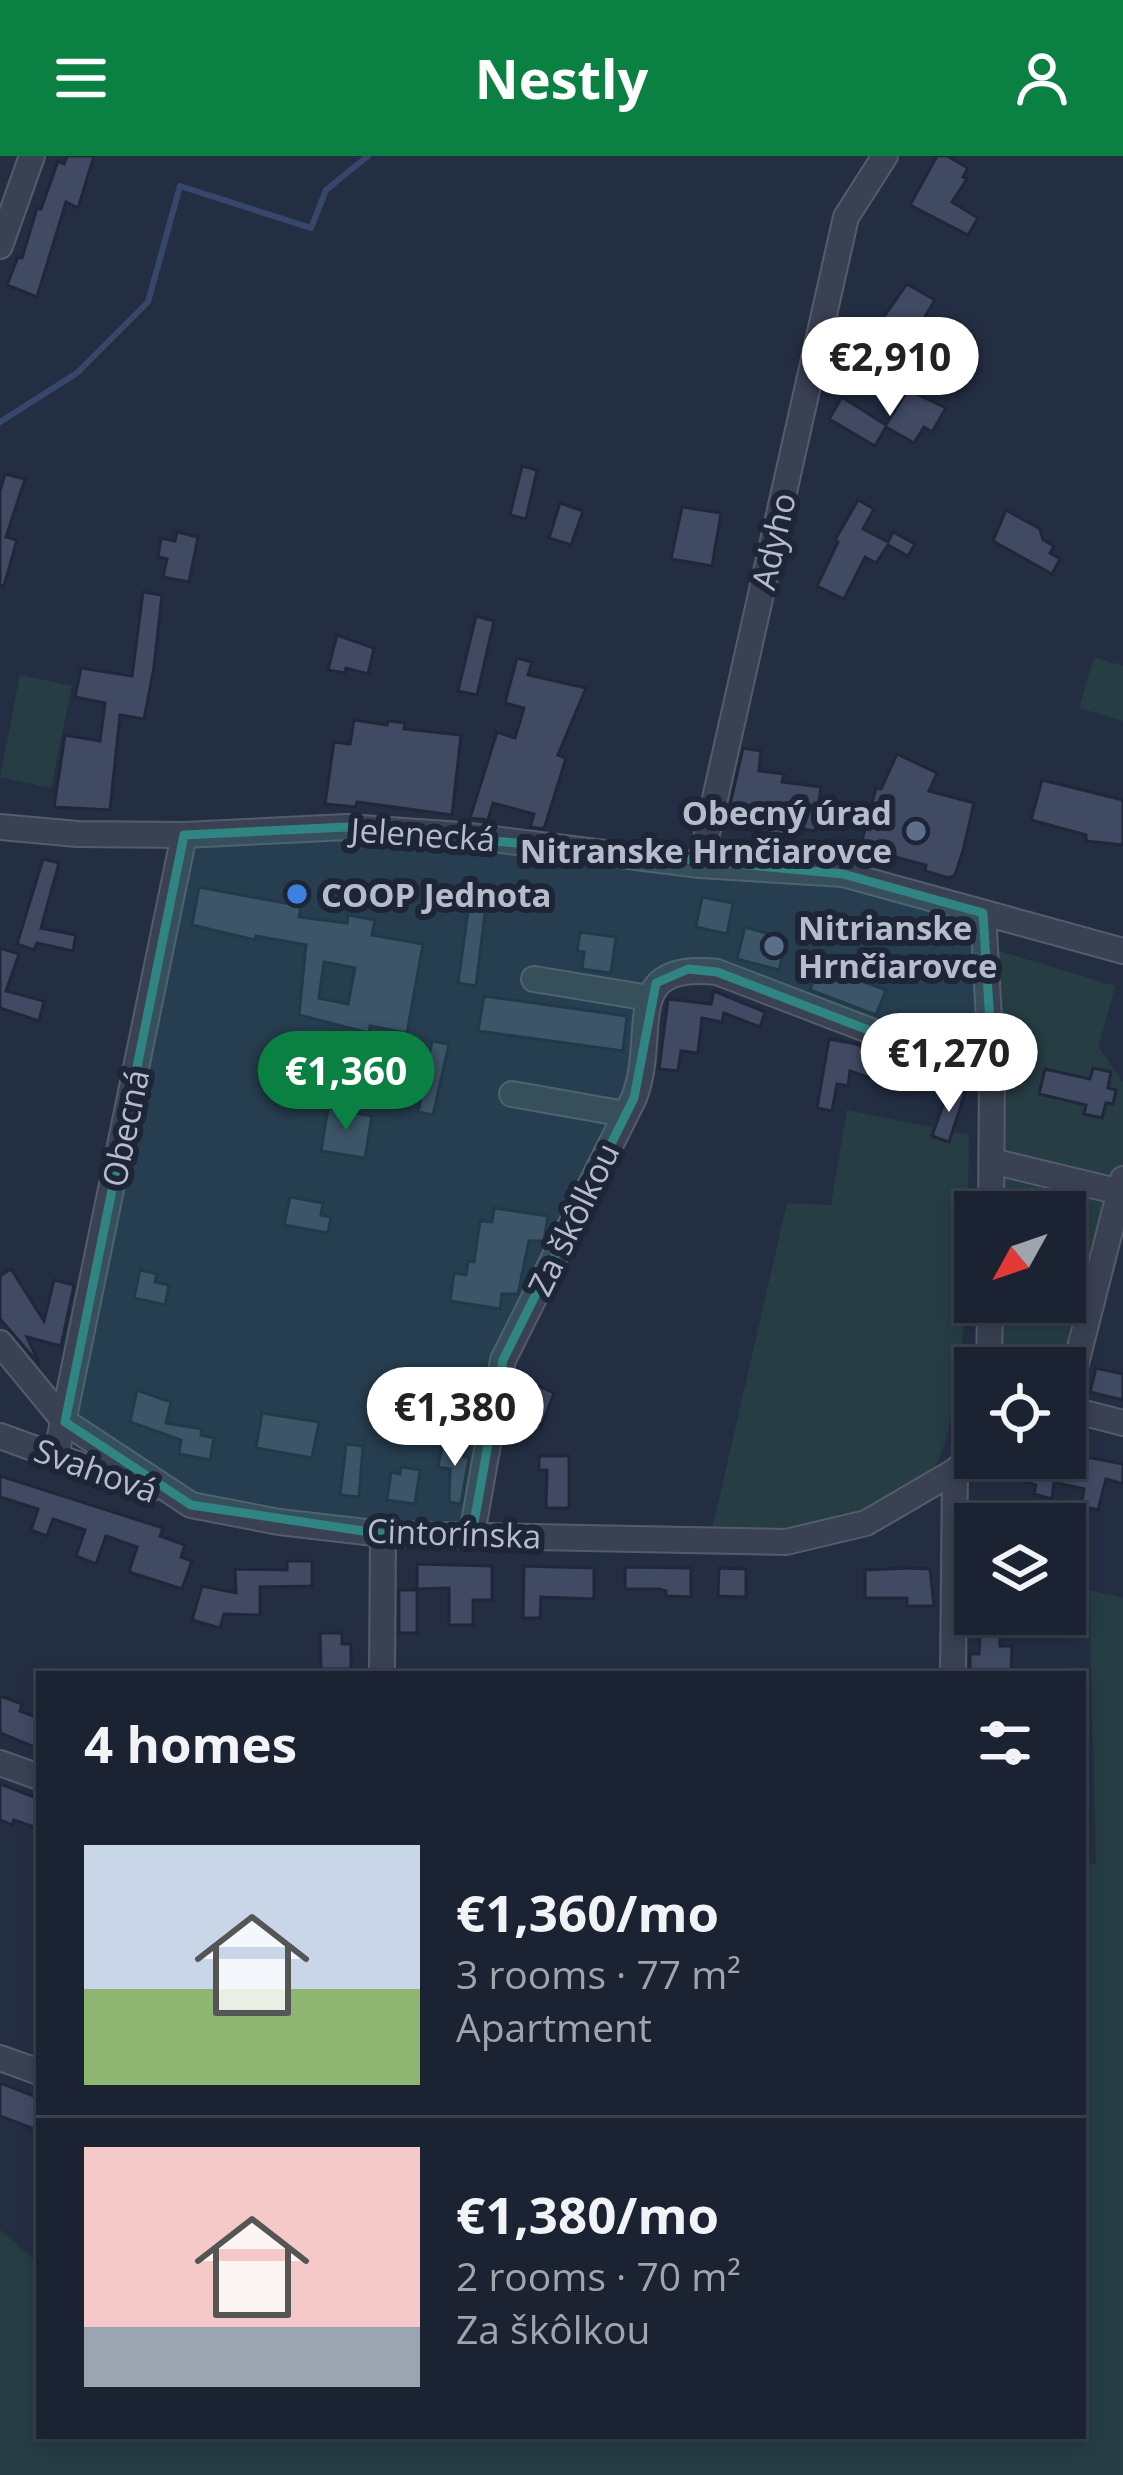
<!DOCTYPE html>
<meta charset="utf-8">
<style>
:root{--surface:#1b2232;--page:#282f3e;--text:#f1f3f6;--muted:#a0a4ac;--line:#393f4d;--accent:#0b8043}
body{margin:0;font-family:"Open Sans",sans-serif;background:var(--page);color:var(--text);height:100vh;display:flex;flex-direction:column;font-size:45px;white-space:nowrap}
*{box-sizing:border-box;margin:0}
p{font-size:39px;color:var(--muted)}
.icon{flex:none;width:66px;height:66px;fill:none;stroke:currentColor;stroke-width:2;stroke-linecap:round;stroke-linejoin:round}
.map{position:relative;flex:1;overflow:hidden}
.details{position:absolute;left:36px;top:1515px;width:1050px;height:768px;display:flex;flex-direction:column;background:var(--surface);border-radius:0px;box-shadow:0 6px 18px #0003,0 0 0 3px var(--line)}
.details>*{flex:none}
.needle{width:78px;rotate:230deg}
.tools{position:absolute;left:954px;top:1035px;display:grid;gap:24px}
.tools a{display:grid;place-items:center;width:132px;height:132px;border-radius:0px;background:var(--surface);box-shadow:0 6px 18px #0003,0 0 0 3px var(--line);font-size:60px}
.price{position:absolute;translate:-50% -102px;padding:0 27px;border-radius:42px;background:#fff;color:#222;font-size:39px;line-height:78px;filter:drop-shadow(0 3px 6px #0008)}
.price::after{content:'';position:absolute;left:50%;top:72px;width:36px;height:27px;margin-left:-18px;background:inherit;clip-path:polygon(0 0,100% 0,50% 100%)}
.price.active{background:var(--accent);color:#fff}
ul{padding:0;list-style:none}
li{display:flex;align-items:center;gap:36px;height:300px;padding:0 48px}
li+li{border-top:3px solid var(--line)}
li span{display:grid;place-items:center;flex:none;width:336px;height:240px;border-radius:0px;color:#555}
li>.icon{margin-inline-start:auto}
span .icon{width:144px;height:144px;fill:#fffc;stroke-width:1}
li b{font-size:51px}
h2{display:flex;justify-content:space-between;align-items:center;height:144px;padding:0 48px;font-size:51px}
header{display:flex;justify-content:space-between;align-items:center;height:156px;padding:0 48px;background:var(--accent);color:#fff;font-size:54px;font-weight:700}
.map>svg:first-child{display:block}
.green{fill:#263d44}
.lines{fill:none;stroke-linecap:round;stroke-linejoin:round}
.stream{stroke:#37476b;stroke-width:6}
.building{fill:#404a63;stroke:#1f2739;stroke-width:3;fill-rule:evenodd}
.minor-casing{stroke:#545c6c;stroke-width:28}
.minor{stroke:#394152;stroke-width:24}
.marked{fill:#308481;fill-opacity:0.2;stroke:#308481;stroke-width:9;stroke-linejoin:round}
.service-dot{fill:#5c6f8a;stroke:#1d2537;stroke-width:4.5}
.shop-dot{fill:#3f7fe0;stroke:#1d2537;stroke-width:4.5}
.labels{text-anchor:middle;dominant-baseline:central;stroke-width:12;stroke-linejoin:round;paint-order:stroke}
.street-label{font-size:33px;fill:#b6bccc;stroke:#1d2537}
.poi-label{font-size:33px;font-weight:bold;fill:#b6bccc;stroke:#1d2537;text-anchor:start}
</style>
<header><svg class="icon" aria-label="menu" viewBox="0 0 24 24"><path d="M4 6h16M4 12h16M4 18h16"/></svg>Nestly<svg class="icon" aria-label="person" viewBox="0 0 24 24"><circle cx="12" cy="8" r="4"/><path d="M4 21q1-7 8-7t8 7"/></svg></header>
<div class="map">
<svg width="1123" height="2319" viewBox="0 0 1123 2319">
<rect width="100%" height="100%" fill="#242e43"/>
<g class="green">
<path d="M1094,501L1123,510V565L1079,552Z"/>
<path d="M20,519L72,530L51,632L0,621Z"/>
<path d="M996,794L1115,830L1098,891L1123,926V1016L1065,1212H997L998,1146H1065V1056H1001Z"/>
<path d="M847,954L969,979C967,1052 973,1280 923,1329C897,1355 814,1372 777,1376C756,1378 733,1375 712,1374L787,1047L831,1049Z"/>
<path d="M1089,1434L1123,1442V2319H0V2074L39,2108V2280H1083V1708H1096Z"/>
</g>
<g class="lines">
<path class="stream" d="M0,266L77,217L148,146L180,30L311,72L326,34L368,0"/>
</g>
<g class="building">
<path d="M67,0H94L78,52L66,46L37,141L7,129L18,101L22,102L37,52L41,53L58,5L64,8Z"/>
<path d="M937,0H947L968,12L963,21L967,23L952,46L978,62L968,79L910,49Z"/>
<path d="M907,128L935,144L912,182L907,179L889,207L869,195L874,187L868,183Z"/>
<path d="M908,234L946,252L932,276L924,271L914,287L886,271L875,290L829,263L842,241L886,269Z"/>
<path d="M522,310L537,314L526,363L510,359Z"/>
<path d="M5,318L25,323L6,381L17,384L4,430L0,429V335Z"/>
<path d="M858,344L874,353L863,373L888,386L893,376L915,388L908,400L888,389L876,407L865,401L844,443L817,430L838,386L835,384Z"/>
<path d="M560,347L583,355L571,389L549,382Z"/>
<path d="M682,351L721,357L712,410L671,403Z"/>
<path d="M1006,354L1040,373L1043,384L1054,390L1050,397L1060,403L1052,418L993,385Z"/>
<path d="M177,376L198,381L189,426L163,421L167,403L158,401L161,382L175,385Z"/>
<path d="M143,436L162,439L154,511L144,563L120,559L110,654L54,651L65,579L100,585L105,547L75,541L81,512L132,520Z"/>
<path d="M476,460L494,465L477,539L458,535Z"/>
<path d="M337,479L374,492L368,518L346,512L345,517L328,514Z"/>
<path d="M517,502L532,506L528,519L586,532L558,599L566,602L544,673L530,671L534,658L493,647L488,664L470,662L497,576L515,582L524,552L505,547Z"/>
<path d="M354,564L387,569L388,565L405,567L404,573L461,579L452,659L357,646L356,651L325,648L334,586L350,588Z"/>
<path d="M743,592L761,595L759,615L784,618L782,626L821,631L815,675L788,671L786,679L725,671Z"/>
<path d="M897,598L937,617L929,635L974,647L963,695L955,719L949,722L925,715L926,709L860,692L876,632L881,633Z"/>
<path d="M1042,624L1123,644V689L1086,685V679L1031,664Z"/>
<path d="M43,703L59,707L41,772L76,779L73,795L37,787L34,794L17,788Z"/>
<path d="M199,731L301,750L299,761L347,767L348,759L375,764L372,779L423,788L407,877L370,870L369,877L299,859L306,789L256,780L255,784L192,769ZM324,806L355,812L348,848L319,842Z"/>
<path d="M702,741L733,747L727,778L696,771Z"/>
<path d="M469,748L486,750L476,830L458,827Z"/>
<path d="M745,771L787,783L779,814L737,803Z"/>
<path d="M580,776L616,781L611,817L582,813L584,796L577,795Z"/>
<path d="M0,792L19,798L6,835L44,845L39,865L0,852Z"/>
<path d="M819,809L886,834L876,859L810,834Z"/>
<path d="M714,835L765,856L760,871L724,857L722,866L702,862L698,897L681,895L678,915L659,913L668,843L711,848Z"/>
<path d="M484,840L627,860L623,895L478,875Z"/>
<path d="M829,883L856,888L891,903L885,918L876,915L873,923L850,915L848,930L837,928L832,955L817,952Z"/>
<path d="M432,885L449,888L433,959L418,956Z"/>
<path d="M1093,912L1111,916L1108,932L1116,934L1113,948L1106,947L1102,962L1084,958L1086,949L1039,938L1045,913L1090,923Z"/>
<path d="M949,932L965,937L949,986L932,980Z"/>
<path d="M328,952L372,960L365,1002L321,995Z"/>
<path d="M290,1041L323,1047L321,1059L331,1061L328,1077L284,1069Z"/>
<path d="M494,1052L548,1060L544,1085H529L518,1138H502L500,1153L450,1145L454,1117L466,1119L468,1105L474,1106L480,1065L492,1066Z"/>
<path d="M11,1113L44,1165L54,1124L74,1129L61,1190L27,1181L40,1209L0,1163V1120Z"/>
<path d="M140,1114L157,1118L155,1126L169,1129L165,1149L134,1142Z"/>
<path d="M1096,1212L1123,1218V1244L1090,1236Z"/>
<path d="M521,1222L554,1237L542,1269L513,1263Z"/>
<path d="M137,1234L171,1246L166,1267L202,1273L201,1279L214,1282L210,1304L179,1298L181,1284L130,1266Z"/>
<path d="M262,1257L319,1266L312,1302L256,1292Z"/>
<path d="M443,1285L466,1289L464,1301H469L461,1348L449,1346L450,1313L438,1311Z"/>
<path d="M346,1288L363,1290L359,1341L340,1339Z"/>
<path d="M539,1300H569V1352H546L547,1314H539Z"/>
<path d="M1026,1302H1092L1123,1308V1328L1106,1323L1098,1354L1081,1350L1084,1333L1054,1326L1052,1343L1034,1338L1036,1329L1023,1325Z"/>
<path d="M401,1311L420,1314L415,1348L387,1344L391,1316L400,1318Z"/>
<path d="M0,1320L163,1372L160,1380L185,1389L181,1401L192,1405L182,1433L129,1416L137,1391L106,1380L96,1408L76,1400L85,1374L53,1363L47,1380L31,1374L38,1353L0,1341Z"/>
<path d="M287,1405H312V1430L260,1431V1459L224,1458L220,1472L192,1464L202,1430L236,1437L235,1413L287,1414Z"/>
<path d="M417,1408L492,1410V1444H473V1469H449V1432L417,1433Z"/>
<path d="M524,1410L594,1412V1443L541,1441L540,1462H523Z"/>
<path d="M625,1411L691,1412V1441L666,1440V1435L660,1433H625Z"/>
<path d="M719,1412L746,1413V1441L718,1440Z"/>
<path d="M908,1412L930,1413L934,1450H907V1442H865V1414Z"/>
<rect x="399" y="1434" width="18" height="43"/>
<path d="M981,1458H1000V1490H1012L1011,1518H970V1498H979Z"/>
<path d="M320,1477H342V1488H351V1513H321Z"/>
<path d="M0,1540L22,1548L20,1555L39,1562V1593L0,1577Z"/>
<path d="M0,1628L39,1643V1673L14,1664L12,1669L0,1664Z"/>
<path d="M0,1927L39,1942V1975L0,1960Z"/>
</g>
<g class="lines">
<defs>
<g id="minor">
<path d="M0,90L32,0"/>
<path d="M0,671L77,678L184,679L347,671L461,679L700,709L843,718L1123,795"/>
<path d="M700,709L846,61L885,0"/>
<path d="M983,757L992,916L991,1056"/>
<path d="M534,823L649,842"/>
<path d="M512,938L625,958"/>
<path d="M992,1005L1120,1036"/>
<path d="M0,1187L65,1266L191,1349L279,1366L383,1378L786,1386L866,1367L955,1315L975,1298"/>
<path d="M989,1212L990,1146"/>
<path d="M1065,1251L1123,1023"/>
<path d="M1065,1252L1123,1267"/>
<path d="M0,1280L149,1334"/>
<path d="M56,1300L184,679"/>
<path d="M472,1378L503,1204L634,942C659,878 618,805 717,816L923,895L992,897"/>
<path d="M382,1518L383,1378"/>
<path d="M953,1518L955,1315"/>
<path d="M0,1607L39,1621"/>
<path d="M0,1902L39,1916"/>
</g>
</defs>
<use href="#minor" class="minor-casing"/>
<use href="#minor" class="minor"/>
</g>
<path class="marked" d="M347,671L843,718L983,757L992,897L923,895L717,816L688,813L656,827L634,942L503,1204L472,1378H383L191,1349L65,1266L184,679Z"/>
<g class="service-dot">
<circle cx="916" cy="675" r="12"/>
<circle cx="774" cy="790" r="12"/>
</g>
<circle class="shop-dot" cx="297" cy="738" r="12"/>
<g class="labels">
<g class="street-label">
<text transform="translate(773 385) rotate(-77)">Adyho</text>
<text transform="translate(423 678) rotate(4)">Jelenecká</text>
<text transform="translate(125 972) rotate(-78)">Obecná</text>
<text transform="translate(573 1063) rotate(-64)">Za škôlkou</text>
<text transform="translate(96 1314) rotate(20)">Svahová</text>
<text transform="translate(454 1377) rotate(2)">Cintorínska</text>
</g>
<g class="poi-label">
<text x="892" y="656" text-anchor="end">Obecný úrad<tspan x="892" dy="38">Nitranske Hrnčiarovce</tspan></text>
<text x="321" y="738">COOP Jednota</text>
<text x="798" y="771">Nitrianske<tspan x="798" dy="38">Hrnčiarovce</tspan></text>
</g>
</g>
</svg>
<div class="tools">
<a><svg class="needle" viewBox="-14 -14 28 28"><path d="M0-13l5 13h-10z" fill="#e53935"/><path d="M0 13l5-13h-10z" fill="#a0a4ac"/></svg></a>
<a><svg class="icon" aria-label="locate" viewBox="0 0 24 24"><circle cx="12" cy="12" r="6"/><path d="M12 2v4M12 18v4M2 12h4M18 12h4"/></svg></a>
<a><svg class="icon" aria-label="layers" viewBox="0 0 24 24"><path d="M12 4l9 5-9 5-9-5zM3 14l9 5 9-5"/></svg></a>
</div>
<b class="price" style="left:890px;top:263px">€2,910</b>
<b class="price" style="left:949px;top:959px">€1,270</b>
<b class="price active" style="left:346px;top:977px">€1,360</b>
<b class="price" style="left:455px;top:1313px">€1,380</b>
<section class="details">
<h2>4 homes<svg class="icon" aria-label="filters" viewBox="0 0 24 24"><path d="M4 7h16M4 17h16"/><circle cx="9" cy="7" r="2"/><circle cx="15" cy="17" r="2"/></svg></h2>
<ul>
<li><span style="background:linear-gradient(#c9d6e8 60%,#8fb573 0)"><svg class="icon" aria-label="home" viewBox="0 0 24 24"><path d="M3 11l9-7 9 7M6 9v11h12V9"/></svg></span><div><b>€1,360/mo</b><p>3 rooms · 77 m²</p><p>Apartment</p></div></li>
<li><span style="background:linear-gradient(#f6c9c9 75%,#9aa5b1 0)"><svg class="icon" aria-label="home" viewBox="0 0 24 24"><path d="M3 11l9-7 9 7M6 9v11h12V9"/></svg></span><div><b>€1,380/mo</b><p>2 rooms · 70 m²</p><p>Za škôlkou</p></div></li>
</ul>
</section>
</div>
